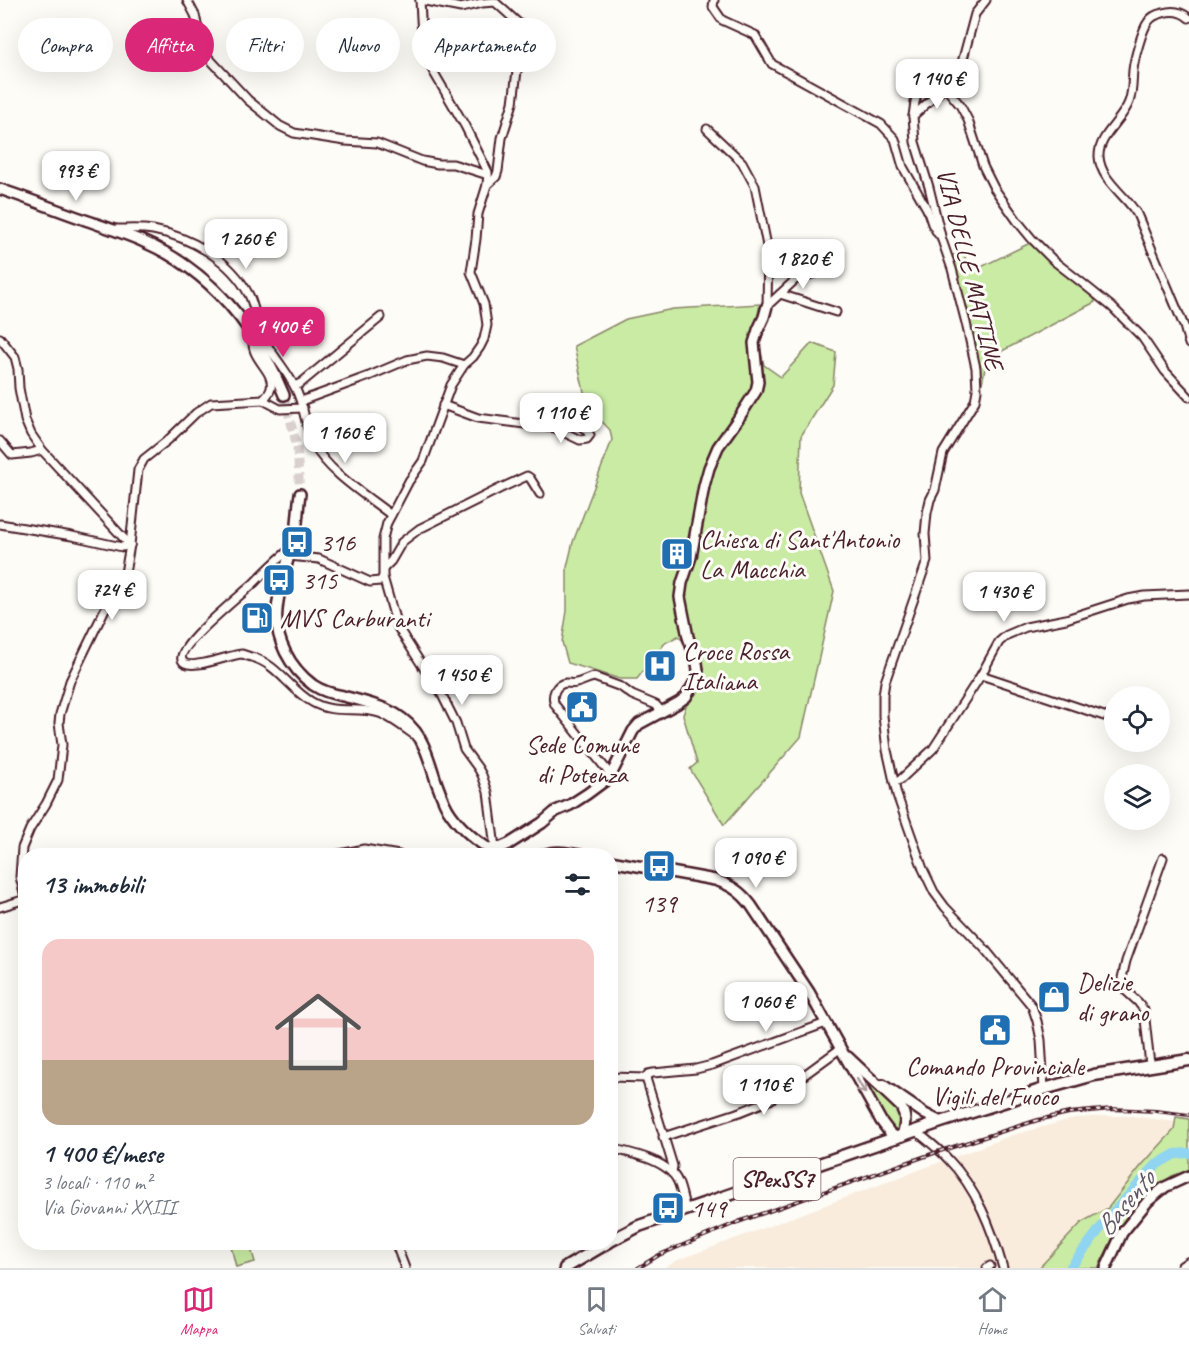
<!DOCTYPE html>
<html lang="it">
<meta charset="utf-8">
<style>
:root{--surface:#fff;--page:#f6f6f7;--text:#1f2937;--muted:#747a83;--line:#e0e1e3;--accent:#db2777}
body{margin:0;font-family:Caveat,sans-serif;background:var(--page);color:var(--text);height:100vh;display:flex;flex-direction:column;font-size:22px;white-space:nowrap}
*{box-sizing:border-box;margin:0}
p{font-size:20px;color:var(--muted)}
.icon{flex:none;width:33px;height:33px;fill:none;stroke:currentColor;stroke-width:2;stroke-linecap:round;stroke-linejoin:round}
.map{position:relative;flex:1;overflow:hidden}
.panel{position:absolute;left:18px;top:848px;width:600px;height:402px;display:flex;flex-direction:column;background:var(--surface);border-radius:24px;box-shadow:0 6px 24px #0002}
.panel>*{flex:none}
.hud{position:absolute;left:18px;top:18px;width:600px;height:54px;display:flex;gap:12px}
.fabs{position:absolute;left:1104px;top:686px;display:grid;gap:12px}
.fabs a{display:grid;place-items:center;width:66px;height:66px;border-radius:50%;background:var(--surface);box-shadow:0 6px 24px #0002;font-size:30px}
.price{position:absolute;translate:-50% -51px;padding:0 14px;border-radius:12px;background:#fff;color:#222;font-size:20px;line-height:39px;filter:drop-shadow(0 2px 3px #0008)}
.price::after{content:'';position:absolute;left:50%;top:36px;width:18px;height:14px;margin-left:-9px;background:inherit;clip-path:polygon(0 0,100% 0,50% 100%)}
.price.current{background:var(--accent);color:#fff}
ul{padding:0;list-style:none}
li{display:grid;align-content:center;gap:12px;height:318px;padding:0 24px}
li span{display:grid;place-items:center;height:186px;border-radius:18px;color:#555}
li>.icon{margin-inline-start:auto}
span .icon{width:108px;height:108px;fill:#fffc;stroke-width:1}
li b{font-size:26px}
h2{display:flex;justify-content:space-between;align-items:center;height:72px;padding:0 24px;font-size:26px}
.tag{padding:0 21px;border-radius:27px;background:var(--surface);box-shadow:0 6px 24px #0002;font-size:21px;line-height:54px}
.tag.current{background:var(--accent);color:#fff}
.tabs{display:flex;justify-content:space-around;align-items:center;height:84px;border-top:2px solid var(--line);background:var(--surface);font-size:16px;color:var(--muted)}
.tabs a{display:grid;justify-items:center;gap:3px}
.tabs .current{color:var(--accent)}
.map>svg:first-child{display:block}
.built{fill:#f9ecdc}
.green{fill:#c9eba4;stroke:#8a8568;stroke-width:1.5}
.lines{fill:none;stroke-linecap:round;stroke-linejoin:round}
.river{stroke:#8fd4f1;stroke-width:10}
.secondary-tunnel{stroke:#d9d0ce;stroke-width:9;stroke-dasharray:9 4.5;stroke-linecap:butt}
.street-casing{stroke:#4a1f2b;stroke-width:11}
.secondary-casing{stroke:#4a1f2b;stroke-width:14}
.primary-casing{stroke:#4a1f2b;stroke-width:15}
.highway-casing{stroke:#4a1f2b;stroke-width:16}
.street{stroke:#fdfcf7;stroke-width:7}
.secondary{stroke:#fdfcf7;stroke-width:9}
.primary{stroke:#fdfcf7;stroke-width:10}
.highway{stroke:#fdfcf7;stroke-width:12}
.rail-casing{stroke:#4a1f2b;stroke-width:4}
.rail{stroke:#fdfcf7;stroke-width:1.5;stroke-dasharray:4.5;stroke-linecap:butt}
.oneway{stroke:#ac999b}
.labels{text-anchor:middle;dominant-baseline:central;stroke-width:6;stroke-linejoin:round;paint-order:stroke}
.shield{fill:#fdfcf7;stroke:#806168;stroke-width:1.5}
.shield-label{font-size:24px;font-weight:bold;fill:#4a1f2b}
.street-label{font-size:26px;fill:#4a1f2b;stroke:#fdfcf7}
.poi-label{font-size:26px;fill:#4a1f2b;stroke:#fdfcf7;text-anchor:start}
.water-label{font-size:27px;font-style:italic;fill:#5f5566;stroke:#fdfcf7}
</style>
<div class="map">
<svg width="1189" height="1268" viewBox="0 0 1189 1268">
<rect width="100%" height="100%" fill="#fdfcf7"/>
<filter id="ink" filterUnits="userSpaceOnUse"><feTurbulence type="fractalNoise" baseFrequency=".0167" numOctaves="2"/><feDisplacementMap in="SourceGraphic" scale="12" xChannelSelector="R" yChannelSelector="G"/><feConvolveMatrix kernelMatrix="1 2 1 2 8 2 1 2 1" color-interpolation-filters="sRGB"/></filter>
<g filter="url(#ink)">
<path class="built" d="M1107,1116H1132L1175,1122L1174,1130L1141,1166L1108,1208L1082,1222L1039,1268H664L678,1260L1010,1136L1075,1118Z"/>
<g class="green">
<path d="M1030,243L1093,295L1095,302L987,359L982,383L952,255L964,253L969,273Z"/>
<path d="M760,304L755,329L764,365L781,377L812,343L836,352L833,385L801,436L799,493L834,591L801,737L724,825L690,769L697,763L683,715L686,706L701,688L703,674L700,658L678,636L665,643L637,679H620L568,663L562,642L567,611V567L573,542L612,440L610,430L587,406L574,346L626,319L673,309Z"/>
<path d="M859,1072L901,1111V1130L897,1132L887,1124Z"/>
<path d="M1176,1117L1189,1119V1170L1172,1176L1157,1186L1128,1214L1114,1236L1098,1268H1039L1082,1222L1108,1208L1141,1166L1174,1130Z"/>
<path d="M230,1242H249L255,1262L236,1267Z"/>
</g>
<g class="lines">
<path class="river" d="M1070,1268L1109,1217L1156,1165L1175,1154L1189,1153"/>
<path class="secondary-tunnel" d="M284,395L297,447L300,494"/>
<defs>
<g id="street">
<path d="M187,0L195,15L201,42L206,55L248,100L280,126L294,133L345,141L377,143L422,161L438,164H453L488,175"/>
<path d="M420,0L461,8L482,3L495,2L524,28L518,63L513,103L502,138L498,171L496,177L487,185"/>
<path d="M714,0L713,7L722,20L755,35L772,64L881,124L895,139L903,167L927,209L932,224L938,234"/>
<path d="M1189,18C1182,12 1173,10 1163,13C1158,14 1151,17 1148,22C1142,30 1134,60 1133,70C1132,81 1133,91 1129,102C1122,121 1098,136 1099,157C1101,181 1126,195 1137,214L1184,326L1189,344"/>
<path d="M913,116L945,87L952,86L955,82L960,70L975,14L986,0"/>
<path d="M707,129L742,162L755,186L768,251L767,306"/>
<path d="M117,229C129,229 141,228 153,230C191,237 231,260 249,295C256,309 256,325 263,338C274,358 292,376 299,397C305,412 306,430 314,445C328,472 367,496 391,515"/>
<path d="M780,294L836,312"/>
<path d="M767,306L795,280L817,272"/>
<path d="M0,338L15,357L18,369L19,388L25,420L31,434L42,450"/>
<path d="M295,386L301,383L381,317"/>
<path d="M263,400L280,409L303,408"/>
<path d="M301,401L369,376L407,360L427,356L443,358L464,365"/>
<path d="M443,405L478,418L555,428L580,440L587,439L590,435C579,419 556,414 539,408"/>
<path d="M0,441L12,455L31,453L42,450L130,545"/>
<path d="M0,524L72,536L122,547L130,545"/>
<path d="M292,548C278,558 267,570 255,582C244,593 176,646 182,660C187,673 231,654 242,654C245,655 248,656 251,657C277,663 290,690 312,702C334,715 356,706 379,713C389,716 407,730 417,737"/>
<path d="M289,556L319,559L370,582L380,581L383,577V539L387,523L409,481L423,461L451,385L464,365L473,357L480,347L484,339L487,325L484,304L471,272L476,239L478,214L487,185L488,172L465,126L433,71L426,56L422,37L420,0"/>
<path d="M384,568L391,561L402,542L419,529L499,489L527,476L530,478L540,494"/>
<path d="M383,577L397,626L425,670L439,689L456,723L464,749L478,768L482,775L488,792L495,848"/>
<path d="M981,675L1104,716"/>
<path d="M610,774L555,705C551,696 555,684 566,683C570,683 572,684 576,683C582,682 587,678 594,677L621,687L632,695L656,705L662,712"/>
<path d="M894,782L900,780L933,749L981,675L999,642L1007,635L1026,627L1066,619L1128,599L1144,596L1189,594"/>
<path d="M335,855L364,849L399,855"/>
<path d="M26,901L20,877L22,848L30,829L46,804L58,780L62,745L59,723L60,714L70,681L105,609L117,595L125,573L130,545L138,470L144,459L168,440L196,413L211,403L263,400C266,397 270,393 271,388C275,369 247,358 254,336"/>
<path d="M0,907L26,899"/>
<path d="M1150,1065L1144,1010L1138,1002L1126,991L1122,978L1126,961L1163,858"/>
<path d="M610,1077L646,1078"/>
<path d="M646,1078L648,1074L653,1073L696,1069L712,1065L826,1023"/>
<path d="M646,1078L673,1166L672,1173"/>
<path d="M1044,1089L1041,1040L1037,1021L1032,1006L984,948L945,907L934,892L923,869L897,795L887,750L883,716V695L885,682L927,561L925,534L927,513L930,500L935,490L943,453L975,401L977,390L976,368L966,323L952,269L942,240L929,187L915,142L913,116L915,102L923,74L926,72L932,71L938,75L945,87L960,105L968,120L983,166L994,188L1018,222L1032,239L1054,261L1081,282L1112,307L1142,337L1165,371L1189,397"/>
<path d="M916,1131C927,1140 939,1149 948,1159C977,1189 992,1229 1003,1268"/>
<path d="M663,1137L740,1112L770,1100L841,1048"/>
<path d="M610,1148C631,1153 669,1160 678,1182C682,1191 683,1201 686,1210"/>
<path d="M395,1242L405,1268"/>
<path d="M987,1268L990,1266"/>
</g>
<g id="secondary">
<path d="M0,189C26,198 52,208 77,217C99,225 121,232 142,241C210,270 257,328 284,395"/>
<path d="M300,494C298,506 298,519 296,530C290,557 279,583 277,610C274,639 290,668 313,685C322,691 332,694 343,696C369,703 397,708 415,731C426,746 430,763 436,781C440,792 444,805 451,814C463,831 481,845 500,855"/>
<path d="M487,848L502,847L509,844L542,823L556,811L570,805L587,794L606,780L613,771L633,731L639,724L678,703L686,697L697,678L698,670L697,663L688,637L680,597L682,583L691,557L704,486L709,468L718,447L738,419L756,391L758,382L754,343L758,330L764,317L767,306"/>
<path d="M544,855C556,850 567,853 580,855"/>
<path d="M610,861L715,880C731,885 741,892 751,905L809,992L881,1121L890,1133L897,1138"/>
<path d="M848,1057L901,1107C907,1117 905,1125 902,1136"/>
<path d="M883,1085L925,1114L941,1122"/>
<path d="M1106,1268L1122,1233L1148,1201L1165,1187L1189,1176"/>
</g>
<g id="primary">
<path d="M610,1241L639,1226L941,1122L1044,1089L1094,1075L1189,1060"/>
<path d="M565,1268L609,1242"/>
</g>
<path id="highway" d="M1183,1268L1189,1264"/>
</defs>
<use href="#street" class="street-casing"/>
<use href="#secondary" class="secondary-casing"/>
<use href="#primary" class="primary-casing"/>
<use href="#highway" class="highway-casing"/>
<use href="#street" class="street"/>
<use href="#secondary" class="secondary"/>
<use href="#primary" class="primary"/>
<use href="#highway" class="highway"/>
<defs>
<path id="rail" d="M638,1268L659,1255L738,1222L940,1151L1038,1120L1069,1113L1112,1109L1156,1111L1189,1115"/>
</defs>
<use href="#rail" class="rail-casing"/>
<use href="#rail" class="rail"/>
</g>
<defs><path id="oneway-shaft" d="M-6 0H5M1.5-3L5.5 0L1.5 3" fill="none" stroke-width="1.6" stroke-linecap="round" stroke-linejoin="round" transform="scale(1.5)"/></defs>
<use class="oneway" href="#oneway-shaft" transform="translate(861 1086) rotate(60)"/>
</g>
<defs>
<symbol id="bus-square" viewBox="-11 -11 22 22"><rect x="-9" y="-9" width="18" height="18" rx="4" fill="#1f6fb2" stroke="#fdfcf7"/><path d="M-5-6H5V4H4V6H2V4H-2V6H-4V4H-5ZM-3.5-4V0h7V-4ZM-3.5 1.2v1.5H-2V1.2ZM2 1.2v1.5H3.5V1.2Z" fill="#fff"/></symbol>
<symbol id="building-square" viewBox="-11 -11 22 22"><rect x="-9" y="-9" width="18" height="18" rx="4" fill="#1f6fb2" stroke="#fdfcf7"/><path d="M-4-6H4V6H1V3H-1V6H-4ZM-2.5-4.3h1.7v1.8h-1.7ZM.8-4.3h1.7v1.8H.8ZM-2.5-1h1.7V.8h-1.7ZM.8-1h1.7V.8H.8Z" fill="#fff"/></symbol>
<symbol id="fuel-square" viewBox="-11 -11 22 22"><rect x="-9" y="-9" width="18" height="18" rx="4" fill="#1f6fb2" stroke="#fdfcf7"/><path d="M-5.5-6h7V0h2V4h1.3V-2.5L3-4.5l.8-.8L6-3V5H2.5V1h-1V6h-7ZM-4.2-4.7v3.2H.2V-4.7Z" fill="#fff"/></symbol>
<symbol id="hospital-square" viewBox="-11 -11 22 22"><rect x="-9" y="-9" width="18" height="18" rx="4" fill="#1f6fb2" stroke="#fdfcf7"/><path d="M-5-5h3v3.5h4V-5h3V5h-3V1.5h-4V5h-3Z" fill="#fff"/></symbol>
<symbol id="civic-square" viewBox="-11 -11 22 22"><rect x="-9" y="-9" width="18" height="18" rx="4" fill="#1f6fb2" stroke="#fdfcf7"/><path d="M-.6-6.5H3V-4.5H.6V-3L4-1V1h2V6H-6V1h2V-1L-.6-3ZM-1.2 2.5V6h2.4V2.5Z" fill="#fff"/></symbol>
<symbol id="shop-square" viewBox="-11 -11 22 22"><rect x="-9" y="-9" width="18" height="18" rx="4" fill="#1f6fb2" stroke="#fdfcf7"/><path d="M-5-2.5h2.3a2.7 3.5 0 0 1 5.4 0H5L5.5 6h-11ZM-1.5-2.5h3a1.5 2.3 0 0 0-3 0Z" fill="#fff"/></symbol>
</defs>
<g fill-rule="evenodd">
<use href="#bus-square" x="278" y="523" width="38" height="38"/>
<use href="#building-square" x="658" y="535" width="38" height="38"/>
<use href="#bus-square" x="260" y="561" width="38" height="38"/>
<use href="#fuel-square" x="238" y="599" width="38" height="38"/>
<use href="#hospital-square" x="641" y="647" width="38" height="38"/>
<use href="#civic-square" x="563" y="688" width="38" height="38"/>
<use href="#bus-square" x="640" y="847" width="38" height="38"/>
<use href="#shop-square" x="1035" y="978" width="38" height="38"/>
<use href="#civic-square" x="976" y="1011" width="38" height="38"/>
<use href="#bus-square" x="649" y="1189" width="38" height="38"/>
</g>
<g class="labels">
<rect class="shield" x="733.5" y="1158" width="87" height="42" rx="4.5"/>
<g class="shield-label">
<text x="777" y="1179">SPexSS7</text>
</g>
<g class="street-label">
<text transform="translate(970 269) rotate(76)">VIA DELLE MATTINE</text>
</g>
<g class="poi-label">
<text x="700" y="539">Chiesa di Sant'Antonio<tspan x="700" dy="30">La Macchia</tspan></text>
<text x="320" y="542">316</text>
<text x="302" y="580">315</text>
<text x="280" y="618">MVS Carburanti</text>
<text x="683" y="651">Croce Rossa<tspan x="683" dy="30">Italiana</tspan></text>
<text x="582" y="744" text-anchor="middle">Sede Comune<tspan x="582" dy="30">di Potenza</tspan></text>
<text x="659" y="903" text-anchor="middle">139</text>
<text x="1077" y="982">Delizie<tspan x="1077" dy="30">di grano</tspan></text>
<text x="995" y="1066" text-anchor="middle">Comando Provinciale<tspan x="995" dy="30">Vigili del Fuoco</tspan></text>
<text x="691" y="1208">149</text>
</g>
<g class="water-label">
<text transform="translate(1125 1203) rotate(-50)">Basento</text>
</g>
</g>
</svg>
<div class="fabs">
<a><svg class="icon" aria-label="locate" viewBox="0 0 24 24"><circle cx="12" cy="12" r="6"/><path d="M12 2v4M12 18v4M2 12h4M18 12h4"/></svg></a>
<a><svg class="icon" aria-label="layers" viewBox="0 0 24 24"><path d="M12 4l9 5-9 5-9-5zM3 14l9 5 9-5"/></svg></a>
</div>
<b class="price" style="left:937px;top:110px">1 140 €</b>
<b class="price" style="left:76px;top:202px">993 €</b>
<b class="price" style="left:246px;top:270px">1 260 €</b>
<b class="price" style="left:803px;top:290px">1 820 €</b>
<b class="price current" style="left:283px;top:358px">1 400 €</b>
<b class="price" style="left:561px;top:444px">1 110 €</b>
<b class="price" style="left:345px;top:464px">1 160 €</b>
<b class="price" style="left:112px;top:621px">724 €</b>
<b class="price" style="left:1004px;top:623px">1 430 €</b>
<b class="price" style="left:462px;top:706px">1 450 €</b>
<b class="price" style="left:756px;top:889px">1 090 €</b>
<b class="price" style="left:766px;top:1033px">1 060 €</b>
<b class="price" style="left:764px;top:1116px">1 110 €</b>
<div class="hud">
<a class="tag">Compra</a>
<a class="tag current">Affitta</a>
<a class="tag">Filtri</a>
<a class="tag">Nuovo</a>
<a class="tag">Appartamento</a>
</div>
<section class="panel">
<h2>13 immobili<svg class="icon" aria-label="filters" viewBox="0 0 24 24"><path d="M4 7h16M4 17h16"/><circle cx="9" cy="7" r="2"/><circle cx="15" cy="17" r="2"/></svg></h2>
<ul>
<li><span style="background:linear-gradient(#f6c9c9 65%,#b9a48a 0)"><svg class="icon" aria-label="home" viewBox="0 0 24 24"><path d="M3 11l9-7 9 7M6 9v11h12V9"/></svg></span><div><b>1 400 €/mese</b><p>3 locali · 110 m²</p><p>Via Giovanni XXIII</p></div></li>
</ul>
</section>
</div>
<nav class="tabs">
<a class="current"><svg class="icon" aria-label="map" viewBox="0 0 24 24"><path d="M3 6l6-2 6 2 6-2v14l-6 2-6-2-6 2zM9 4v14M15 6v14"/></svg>Mappa</a>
<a><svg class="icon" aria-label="saved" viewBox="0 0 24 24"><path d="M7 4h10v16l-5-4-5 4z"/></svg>Salvati</a>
<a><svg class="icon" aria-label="home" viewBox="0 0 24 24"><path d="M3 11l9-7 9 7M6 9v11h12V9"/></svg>Home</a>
</nav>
